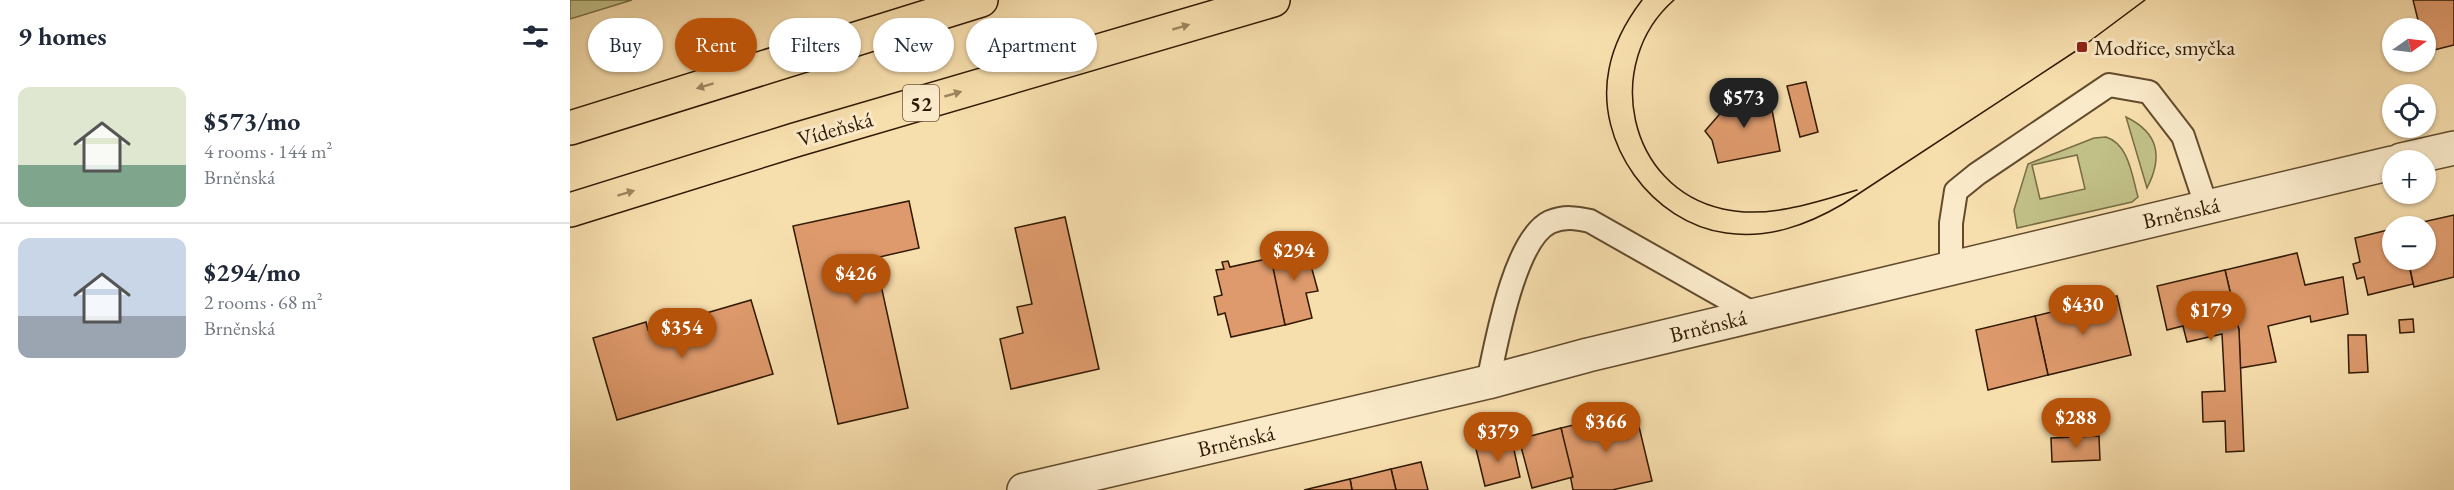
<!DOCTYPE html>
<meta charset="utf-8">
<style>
:root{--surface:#fff;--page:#f2f2f3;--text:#1f2937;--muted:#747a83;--line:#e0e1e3;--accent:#b45309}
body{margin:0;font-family:"EB Garamond",serif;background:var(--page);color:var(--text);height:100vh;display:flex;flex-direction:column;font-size:22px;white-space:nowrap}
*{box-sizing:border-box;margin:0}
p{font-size:20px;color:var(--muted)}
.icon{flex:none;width:33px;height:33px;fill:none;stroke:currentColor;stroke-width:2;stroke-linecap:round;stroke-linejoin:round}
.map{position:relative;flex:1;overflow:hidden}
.sheet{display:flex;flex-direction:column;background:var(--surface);width:570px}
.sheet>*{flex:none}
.guide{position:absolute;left:18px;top:18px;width:570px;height:54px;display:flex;gap:12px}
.needle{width:39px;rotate:76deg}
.tools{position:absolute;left:1812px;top:18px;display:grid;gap:12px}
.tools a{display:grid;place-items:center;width:54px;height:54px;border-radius:50%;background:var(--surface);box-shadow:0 2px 4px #0004;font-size:30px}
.price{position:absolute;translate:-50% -51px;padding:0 14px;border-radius:21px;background:var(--accent);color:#fff;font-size:20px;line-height:39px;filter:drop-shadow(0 2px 3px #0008)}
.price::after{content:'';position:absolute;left:50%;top:36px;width:18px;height:14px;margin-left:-9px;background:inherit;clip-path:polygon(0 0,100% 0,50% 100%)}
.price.selected{background:#222;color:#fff}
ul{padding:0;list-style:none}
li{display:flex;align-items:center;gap:18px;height:150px;padding:0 18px}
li+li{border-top:2px solid var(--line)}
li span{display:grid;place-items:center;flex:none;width:168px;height:120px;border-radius:12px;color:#555}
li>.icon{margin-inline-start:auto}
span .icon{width:72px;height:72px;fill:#fffc;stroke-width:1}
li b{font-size:26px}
h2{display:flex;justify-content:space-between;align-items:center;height:72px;padding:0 18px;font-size:26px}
.chip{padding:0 21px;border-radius:27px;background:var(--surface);box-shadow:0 2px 4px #0004;font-size:21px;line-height:54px}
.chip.selected{background:var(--accent);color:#fff}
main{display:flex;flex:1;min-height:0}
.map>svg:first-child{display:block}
.green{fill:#c1c087;stroke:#786d44;stroke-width:1.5;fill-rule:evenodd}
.building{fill:#de9a6c;stroke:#301a02;stroke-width:1.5}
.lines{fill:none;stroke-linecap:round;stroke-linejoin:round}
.service-casing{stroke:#624b2d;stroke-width:26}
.tertiary-casing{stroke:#624b2d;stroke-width:36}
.trunk-casing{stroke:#301a02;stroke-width:36}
.service{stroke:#faeaca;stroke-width:22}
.tertiary{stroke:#faeaca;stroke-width:33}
.trunk{stroke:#f7dead;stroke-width:33}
.tram{stroke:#301a02;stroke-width:1.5}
.oneway{fill:#9d8660}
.poi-dot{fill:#8f2418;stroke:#faeaca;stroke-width:2}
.labels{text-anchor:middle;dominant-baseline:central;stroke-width:6;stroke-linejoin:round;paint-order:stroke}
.shield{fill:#faeaca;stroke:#6d583e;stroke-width:1.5}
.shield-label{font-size:21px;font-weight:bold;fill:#301a02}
.poi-label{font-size:22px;fill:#301a02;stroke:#faeaca;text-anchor:start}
.street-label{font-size:22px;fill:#301a02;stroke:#faeaca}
</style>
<main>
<section class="sheet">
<h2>9 homes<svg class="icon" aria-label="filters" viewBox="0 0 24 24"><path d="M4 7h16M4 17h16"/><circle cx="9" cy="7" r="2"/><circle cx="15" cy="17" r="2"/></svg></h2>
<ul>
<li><span style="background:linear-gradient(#dfe7d0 65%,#7fa58c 0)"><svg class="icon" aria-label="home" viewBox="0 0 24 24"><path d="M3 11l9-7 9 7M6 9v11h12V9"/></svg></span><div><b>$573/mo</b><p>4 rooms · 144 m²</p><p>Brněnská</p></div></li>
<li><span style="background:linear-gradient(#c9d6e8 65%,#9aa5b1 0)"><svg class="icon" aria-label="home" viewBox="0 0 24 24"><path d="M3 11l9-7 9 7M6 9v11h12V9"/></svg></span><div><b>$294/mo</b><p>2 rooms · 68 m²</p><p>Brněnská</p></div></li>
</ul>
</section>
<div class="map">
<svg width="1884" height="490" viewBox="0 0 1884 490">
<rect width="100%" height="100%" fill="#f7dead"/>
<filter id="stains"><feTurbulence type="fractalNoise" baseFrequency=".00333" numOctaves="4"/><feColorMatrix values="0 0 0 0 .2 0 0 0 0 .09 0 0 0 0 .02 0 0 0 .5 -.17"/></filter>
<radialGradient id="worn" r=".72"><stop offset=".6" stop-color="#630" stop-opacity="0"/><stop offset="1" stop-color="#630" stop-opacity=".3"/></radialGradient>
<g class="green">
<path d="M0,0H62L0,19Z"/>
<path d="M1556,117C1589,133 1593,157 1577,188Z"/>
<path d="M1536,137C1559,144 1562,176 1568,197L1562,202L1447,228L1444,210L1458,164L1524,138ZM1507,155L1515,189L1470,199L1462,165Z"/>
</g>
<g class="building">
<path d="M1843,0H1884V45L1856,52V28H1850Z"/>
<path d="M1236,82L1248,132L1230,137L1217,86Z"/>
<path d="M1173,87L1202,110L1210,151L1148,163L1142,140L1135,131Z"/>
<path d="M339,201L349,248L305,258L338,408L268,424L223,226Z"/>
<path d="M1884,215V277L1844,287L1838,260H1856V226H1835Z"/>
<path d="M495,217L529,369L441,389L430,339L453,333L447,307L462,304L445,228Z"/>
<path d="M1822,229V260H1838L1843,284L1798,295L1794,277L1787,279L1783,264L1790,262L1785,238Z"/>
<path d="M735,244L748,291L736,293L742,318L715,325L701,264L700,252Z"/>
<path d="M1727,253L1735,285L1773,277L1778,314L1741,322L1740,316L1698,326L1706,362L1670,368L1669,330L1655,270Z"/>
<path d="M701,258L715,325L661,337L655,313L648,315L644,297L652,295L646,270L654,269L652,262L658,261L660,267Z"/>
<path d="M1655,270L1669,330L1674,451L1656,452L1655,421L1633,422L1632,392L1655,391L1652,334L1617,342L1613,326L1597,330L1587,286Z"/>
<path d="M1547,296L1561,355L1478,375L1465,316Z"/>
<path d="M181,300L203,374L47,420L23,338L76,322L78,330Z"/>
<path d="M1465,316L1478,375L1418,390L1406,330Z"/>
<path d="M1843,319L1844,332L1830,333L1829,320Z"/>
<path d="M1778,335H1796L1798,372L1779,373Z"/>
<path d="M1065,410L1082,481L1042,490H1003L991,428Z"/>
<path d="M991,428L1003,477L962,488L949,439Z"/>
<path d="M1529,436L1530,460L1482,462L1481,438Z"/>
<path d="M942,441L950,477L915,486L906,449Z"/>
<path d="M851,462L858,490H826L821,469Z"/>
<path d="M821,469L826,490H782L780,479Z"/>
<path d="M780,479L782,490H734Z"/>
</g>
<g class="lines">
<defs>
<g id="service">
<path d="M1381,270V223L1386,191L1407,174L1539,85L1579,92L1613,136L1637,208"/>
<path d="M918,382C926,345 944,239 980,222C995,216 1006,218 1020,221L1186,315"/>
</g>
<g id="tertiary">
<path d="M1831,160L1884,148"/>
<path d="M454,490L918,382L1018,355L1822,163"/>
</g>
<g id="trunk">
<path d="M0,128L411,0"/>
<path d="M0,210L225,140L703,0"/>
</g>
</defs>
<use href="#service" class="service-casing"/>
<use href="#tertiary" class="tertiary-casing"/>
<use href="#trunk" class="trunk-casing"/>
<use href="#service" class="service"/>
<use href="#tertiary" class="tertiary"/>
<use href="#trunk" class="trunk"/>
<g class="tram">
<path d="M1072,0C1056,21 1044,42 1039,69C1024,143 1082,223 1156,233C1199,239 1237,225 1273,204L1512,47L1575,0"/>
<path d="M1104,0C1032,63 1057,188 1153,209C1196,219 1245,203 1287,190"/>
</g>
</g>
<defs><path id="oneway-solid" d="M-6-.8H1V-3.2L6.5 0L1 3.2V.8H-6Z" transform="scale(1.5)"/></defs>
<g class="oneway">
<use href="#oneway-solid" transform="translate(611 27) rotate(-16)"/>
<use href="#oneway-solid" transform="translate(135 86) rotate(163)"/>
<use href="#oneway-solid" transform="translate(383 94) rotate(-16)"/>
<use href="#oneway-solid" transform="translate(56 193) rotate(-17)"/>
</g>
<rect class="poi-dot" x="1506" y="41" width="12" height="12" rx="3"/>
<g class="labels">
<rect class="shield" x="333" y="85" width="36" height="36" rx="4.5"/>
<g class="shield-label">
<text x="351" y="103">52</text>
</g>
<g class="poi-label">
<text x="1524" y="47">Modřice, smyčka</text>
</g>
<g class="street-label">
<text transform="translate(265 129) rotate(-16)">Vídeňská</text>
<text transform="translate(1611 213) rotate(-13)">Brněnská</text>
<text transform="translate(1138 326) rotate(-14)">Brněnská</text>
<text transform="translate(666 441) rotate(-13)">Brněnská</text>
</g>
</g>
<rect width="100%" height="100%" filter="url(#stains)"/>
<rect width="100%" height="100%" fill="url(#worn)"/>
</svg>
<div class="tools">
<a><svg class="needle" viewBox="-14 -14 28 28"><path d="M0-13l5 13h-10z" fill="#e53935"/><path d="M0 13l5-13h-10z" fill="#747a83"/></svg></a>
<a><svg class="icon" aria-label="locate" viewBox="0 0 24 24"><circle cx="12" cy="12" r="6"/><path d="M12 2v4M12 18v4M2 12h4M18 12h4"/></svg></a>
<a>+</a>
<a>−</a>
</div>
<b class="price selected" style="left:1174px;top:129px">$573</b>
<b class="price" style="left:724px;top:282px">$294</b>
<b class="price" style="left:286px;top:305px">$426</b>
<b class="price" style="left:1513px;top:336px">$430</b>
<b class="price" style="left:1641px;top:342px">$179</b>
<b class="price" style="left:112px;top:359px">$354</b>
<b class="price" style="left:1506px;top:449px">$288</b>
<b class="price" style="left:1036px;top:453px">$366</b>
<b class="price" style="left:928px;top:463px">$379</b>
<div class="guide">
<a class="chip">Buy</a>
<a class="chip selected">Rent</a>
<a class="chip">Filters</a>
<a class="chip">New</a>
<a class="chip">Apartment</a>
</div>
</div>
</main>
